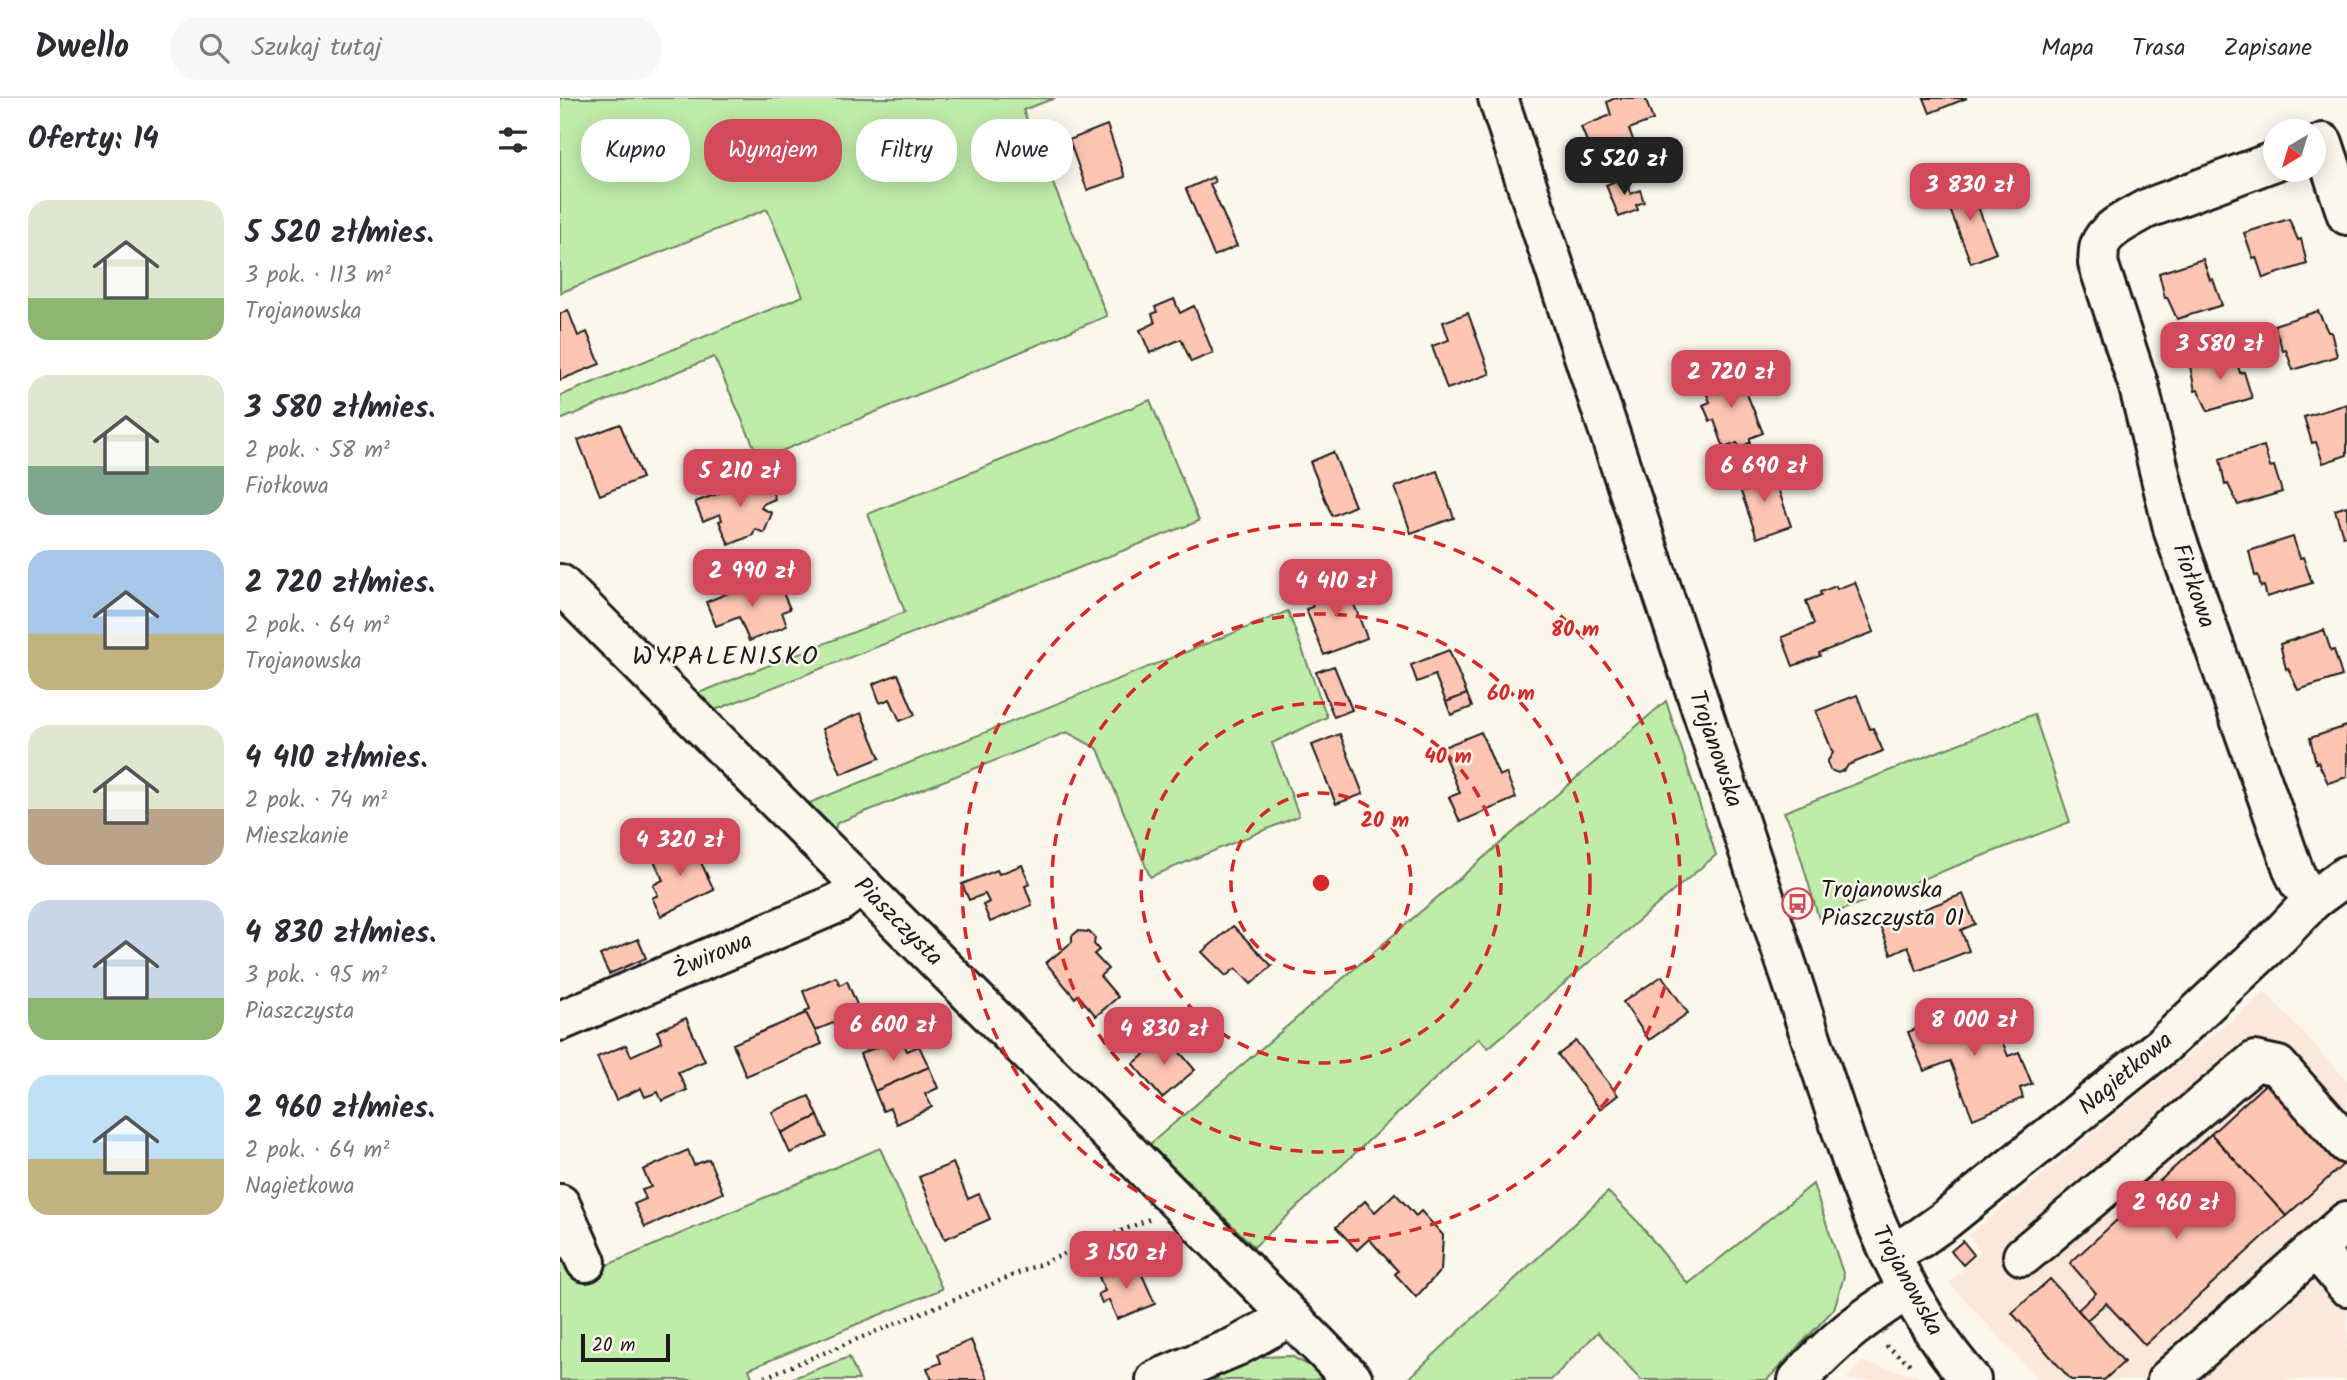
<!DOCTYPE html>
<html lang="pl">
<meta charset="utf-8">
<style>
:root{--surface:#fff;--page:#f7f7f7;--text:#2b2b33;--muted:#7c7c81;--line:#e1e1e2;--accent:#d1495b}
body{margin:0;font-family:Kalam,sans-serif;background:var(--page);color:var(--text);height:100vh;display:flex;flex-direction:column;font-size:26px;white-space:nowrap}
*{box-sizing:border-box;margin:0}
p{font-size:23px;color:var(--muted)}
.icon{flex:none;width:38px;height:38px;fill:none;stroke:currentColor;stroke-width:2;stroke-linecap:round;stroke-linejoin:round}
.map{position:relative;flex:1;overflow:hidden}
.details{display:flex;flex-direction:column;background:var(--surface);width:560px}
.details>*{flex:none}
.hud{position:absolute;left:21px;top:21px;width:665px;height:63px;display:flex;gap:14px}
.needle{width:46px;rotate:218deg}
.fabs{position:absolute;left:1703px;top:21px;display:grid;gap:14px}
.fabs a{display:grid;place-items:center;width:63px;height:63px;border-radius:50%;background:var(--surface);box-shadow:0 4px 18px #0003;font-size:35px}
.scale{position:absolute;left:21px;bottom:18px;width:89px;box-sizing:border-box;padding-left:7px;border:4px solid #1c1c1c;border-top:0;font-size:19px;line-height:24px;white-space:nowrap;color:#1c1c1c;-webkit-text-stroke:5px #fbf7ec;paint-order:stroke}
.price{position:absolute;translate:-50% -60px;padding:0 16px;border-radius:14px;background:var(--accent);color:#fff;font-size:23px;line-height:46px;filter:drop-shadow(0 2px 4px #0008)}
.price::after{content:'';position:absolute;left:50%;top:42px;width:21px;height:16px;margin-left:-10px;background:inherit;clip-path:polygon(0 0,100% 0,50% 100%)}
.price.current{background:#222;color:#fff}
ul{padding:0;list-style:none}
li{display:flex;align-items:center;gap:21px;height:175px;padding:0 28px}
li span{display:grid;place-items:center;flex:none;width:196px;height:140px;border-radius:21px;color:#555}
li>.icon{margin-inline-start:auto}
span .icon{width:84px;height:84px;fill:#fffc;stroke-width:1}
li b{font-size:30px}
h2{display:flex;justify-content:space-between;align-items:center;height:84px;padding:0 28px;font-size:30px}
.chip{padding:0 24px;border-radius:28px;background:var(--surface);box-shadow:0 4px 18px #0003;font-size:24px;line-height:63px}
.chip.current{background:var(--accent);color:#fff}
header{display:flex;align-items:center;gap:42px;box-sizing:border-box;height:98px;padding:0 35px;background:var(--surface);border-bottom:2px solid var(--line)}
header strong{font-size:33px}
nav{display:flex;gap:38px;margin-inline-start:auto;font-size:24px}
.search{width:490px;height:63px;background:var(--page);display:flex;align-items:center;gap:18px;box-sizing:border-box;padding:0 24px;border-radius:28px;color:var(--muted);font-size:26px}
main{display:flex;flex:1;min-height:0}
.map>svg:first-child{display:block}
.built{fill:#fce8db}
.green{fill:#bfeca9;stroke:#6e8462;stroke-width:2}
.building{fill:#fec5b3;stroke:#1c1c1c;stroke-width:2}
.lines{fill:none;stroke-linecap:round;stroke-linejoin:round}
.minor-casing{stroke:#1c1c1c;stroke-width:44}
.path{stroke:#1c1c1c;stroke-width:4.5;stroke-dasharray:2 5;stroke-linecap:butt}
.minor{stroke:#fbf7ec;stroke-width:38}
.ring{fill:none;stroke:#d62828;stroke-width:3.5;stroke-dasharray:12 9}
.labels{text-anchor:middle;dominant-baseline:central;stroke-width:5;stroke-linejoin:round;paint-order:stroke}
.street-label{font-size:24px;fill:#1c1c1c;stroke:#fbf7ec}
.poi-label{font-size:24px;fill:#1c1c1c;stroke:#fbf7ec;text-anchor:start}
.neighbourhood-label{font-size:26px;letter-spacing:2px;fill:#1c1c1c;stroke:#fbf7ec}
.centre{fill:#d62828;stroke:#fbf7ec;stroke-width:3.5}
.ring-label{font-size:21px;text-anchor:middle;font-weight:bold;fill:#d62828;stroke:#fbf7ec;stroke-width:5;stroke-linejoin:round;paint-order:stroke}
</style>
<header>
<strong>Dwello</strong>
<div class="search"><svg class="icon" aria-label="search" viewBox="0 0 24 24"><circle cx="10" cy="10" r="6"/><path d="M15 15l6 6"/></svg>Szukaj tutaj</div>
<nav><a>Mapa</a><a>Trasa</a><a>Zapisane</a></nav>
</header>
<main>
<section class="details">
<h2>Oferty: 14<svg class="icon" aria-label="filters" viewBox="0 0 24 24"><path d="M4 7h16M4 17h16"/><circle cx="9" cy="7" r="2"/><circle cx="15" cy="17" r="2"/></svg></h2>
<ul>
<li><span style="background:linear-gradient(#dfe7d0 70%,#8fb573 0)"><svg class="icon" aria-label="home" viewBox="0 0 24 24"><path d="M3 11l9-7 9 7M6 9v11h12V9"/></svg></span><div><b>5 520 zł/mies.</b><p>3 pok. · 113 m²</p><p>Trojanowska</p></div></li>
<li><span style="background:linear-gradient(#dfe7d0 65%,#7fa58c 0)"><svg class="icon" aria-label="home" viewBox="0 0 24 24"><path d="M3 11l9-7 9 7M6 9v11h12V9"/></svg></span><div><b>3 580 zł/mies.</b><p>2 pok. · 58 m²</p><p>Fiołkowa</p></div></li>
<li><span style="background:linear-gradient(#a9c7e8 60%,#c2b280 0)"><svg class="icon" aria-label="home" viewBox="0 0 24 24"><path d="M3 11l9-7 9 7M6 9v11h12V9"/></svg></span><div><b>2 720 zł/mies.</b><p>2 pok. · 64 m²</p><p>Trojanowska</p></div></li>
<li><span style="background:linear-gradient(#dfe7d0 60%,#b9a48a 0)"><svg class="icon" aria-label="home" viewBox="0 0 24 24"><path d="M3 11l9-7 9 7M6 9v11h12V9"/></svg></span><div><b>4 410 zł/mies.</b><p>2 pok. · 74 m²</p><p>Mieszkanie</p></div></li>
<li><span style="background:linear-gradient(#c9d6e8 70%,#8fb573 0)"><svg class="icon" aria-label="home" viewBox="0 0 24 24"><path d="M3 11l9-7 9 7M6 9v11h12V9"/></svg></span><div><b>4 830 zł/mies.</b><p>3 pok. · 95 m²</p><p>Piaszczysta</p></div></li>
<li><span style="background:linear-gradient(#bfe0f5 60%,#c2b280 0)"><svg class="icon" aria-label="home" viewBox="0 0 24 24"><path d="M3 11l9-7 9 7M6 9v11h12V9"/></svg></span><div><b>2 960 zł/mies.</b><p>2 pok. · 64 m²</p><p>Nagietkowa</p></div></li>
</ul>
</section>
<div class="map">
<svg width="1787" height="1282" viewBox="0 0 1787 1282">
<rect width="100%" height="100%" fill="#fbf7ec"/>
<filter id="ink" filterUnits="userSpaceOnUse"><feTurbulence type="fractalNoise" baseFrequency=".0143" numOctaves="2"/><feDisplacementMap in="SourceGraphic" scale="14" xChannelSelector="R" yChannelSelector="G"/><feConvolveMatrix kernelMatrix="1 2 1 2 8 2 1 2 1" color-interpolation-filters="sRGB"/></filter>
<g filter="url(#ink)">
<g class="built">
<path d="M1705,894L1787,982V1282H1479L1389,1185L1420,1155L1409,1137Z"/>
<path d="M1302,1264L1355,1277L1359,1282H1286Z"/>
</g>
<g class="green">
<path d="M0,0H495L463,12L547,218L200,362L154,259L0,322V298L243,198L207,111L0,195Z"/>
<path d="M590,302L639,423L155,612L136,596L345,514L308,416Z"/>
<path d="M728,513L767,619L712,645L739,718L590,779L538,651L507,634L277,725L275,731L249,705Z"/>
<path d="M1106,603L1156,757L928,950L919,940L694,1149L590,1046Z"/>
<path d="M1474,616L1510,724L1259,821L1232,730L1224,714Z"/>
<path d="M320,1050L382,1191L189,1271L193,1282H0V1130L22,1178Z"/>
<path d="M1253,1086L1284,1178L1274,1211L1207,1282H1081L1038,1234L991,1282H847L1048,1094L1078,1124L1128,1186Z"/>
<path d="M731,1258L767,1277L756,1282H647L698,1259Z"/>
<path d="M289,1259L299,1282H228Z"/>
</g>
<g class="building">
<path d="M1055,0H1085L1093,22L1069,31L1077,52L1037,68L1021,29L1051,17L1047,4Z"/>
<path d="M1364,0H1407L1370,15Z"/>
<path d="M547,27L565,79L527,92L509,42Z"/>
<path d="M653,79L655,84L650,86L677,148L654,158L626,91Z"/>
<path d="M1064,79L1071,96L1080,92L1084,104L1076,107L1078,112L1059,119L1046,87Z"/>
<path d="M1409,86L1436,155L1411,165L1384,96Z"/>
<path d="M1729,121L1738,142L1741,141L1747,166L1703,180L1696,159L1693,160L1684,135Z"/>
<path d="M1643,161L1650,182L1653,181L1662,207L1617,221L1607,199L1605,200L1599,175Z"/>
<path d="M614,201L620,215L634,208L653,255L631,264L621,241L590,255L580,232L595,225L592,216L597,214L595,209Z"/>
<path d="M8,212L18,238L27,234L40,266L0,282V216Z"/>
<path d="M1758,213L1768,234H1771L1777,258L1733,272L1726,252L1723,253L1714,227Z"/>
<path d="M908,215L930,276L887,291L872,248L889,242L883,224Z"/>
<path d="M1674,254L1680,275L1684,274L1692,300L1648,313L1638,292L1635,293L1630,268Z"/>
<path d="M1177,272L1203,335L1190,340V345L1180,349L1177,345L1164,350L1154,322L1150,323L1143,307L1150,304L1143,286Z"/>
<path d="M1787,306V357L1763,365L1756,344L1752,345L1744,319Z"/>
<path d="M60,326L82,380L40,397L18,342Z"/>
<path d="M1704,348L1710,369L1714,368L1722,394L1678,407L1668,386L1665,387L1660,361Z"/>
<path d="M773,354L795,408L772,418L750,364Z"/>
<path d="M877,373L894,420L851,435L835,389Z"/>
<path d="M1212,373L1231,428L1197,440L1178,385Z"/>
<path d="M206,378L215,401L203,406L201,410L212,415L204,435L195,431L193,437L169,447L159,423L162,422L160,416L143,423L135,404Z"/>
<path d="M1787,408V438H1783L1775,412Z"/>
<path d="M1733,439L1740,460L1743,459L1752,485L1707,499L1704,488L1701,489L1698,477L1695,478L1689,453Z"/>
<path d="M207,479L213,493L221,490L230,511L222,514L227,528L189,543L179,519L156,528L146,504Z"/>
<path d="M785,483L807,540L764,557L746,511L752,509L757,494Z"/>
<path d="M1295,484L1314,534L1259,555L1260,558L1233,568L1222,539L1254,526L1246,503L1261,497L1260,494L1276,488L1277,491Z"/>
<path d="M1764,532L1771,553L1774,552L1782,578L1738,592L1728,570L1726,571L1720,546Z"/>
<path d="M889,552L907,596L886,604L875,577L857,584L851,567Z"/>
<path d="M774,568L792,612L774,619L756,574Z"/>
<path d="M338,576L355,617L340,623L330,601L320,605L313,586Z"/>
<path d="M907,596L912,609L891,617L886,604Z"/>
<path d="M1297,597L1310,631L1313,630L1323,653L1288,667L1285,672L1278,675L1270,672L1267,664L1273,655L1256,613Z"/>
<path d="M301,615L320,660L281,676L262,631Z"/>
<path d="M1787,628V679L1768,685L1758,664L1756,665L1750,640Z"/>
<path d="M921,634L939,678L946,675L956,700L900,724L889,699L900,695L881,650Z"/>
<path d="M780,636L803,696L776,706L752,647Z"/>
<path d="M130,741L154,792L101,818L92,800L98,797L93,787L103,782L93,760Z"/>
<path d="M462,767L470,786L465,788L472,807L430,824L423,807L429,804L425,796L409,802L402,786L437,772L439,776Z"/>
<path d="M1403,796L1415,826L1401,832L1409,853L1357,873L1348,848L1331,856L1320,828Z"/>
<path d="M673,828L712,868L691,886L676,870L666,878L642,854Z"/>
<path d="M518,833L529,834L535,840L534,846L539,852L534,856L548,871L540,878L558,899L536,918L518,897L515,900L486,865L512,844V838Z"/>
<path d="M78,841L86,860L49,876L40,857Z"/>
<path d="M1102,878L1128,915L1089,942L1063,904Z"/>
<path d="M276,879L280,887L287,883L300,914L254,933L245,913L250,911L243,893Z"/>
<path d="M1427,904L1448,958L1459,954L1472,986L1460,990L1463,1000L1413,1021L1390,963L1364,973L1348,934Z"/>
<path d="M246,915L262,946L186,978L173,946Z"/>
<path d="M126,920L145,963L118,974L127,992L102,1003L98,994L85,999L81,990L56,1002L37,959L66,947L71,958L102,944L97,933Z"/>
<path d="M606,938L635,972L602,1000L573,966Z"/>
<path d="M341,939L347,953L359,948L369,969L315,993L300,956Z"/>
<path d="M1016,943L1058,997L1040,1011L998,957Z"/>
<path d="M369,969L378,990L365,996L372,1009L337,1026L330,1010L323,1013L315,993Z"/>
<path d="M1711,981L1786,1064L1726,1118L1651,1036Z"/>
<path d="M249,998L258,1018L221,1035L212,1014Z"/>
<path d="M258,1018L267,1039L230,1055L221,1035Z"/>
<path d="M1651,1036L1726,1118L1585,1247L1546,1205L1527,1222L1518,1212L1536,1195L1510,1165Z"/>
<path d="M128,1052L134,1067L149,1061L163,1095L85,1129L74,1106L86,1101L82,1092L91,1089L83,1072Z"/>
<path d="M393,1065L408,1101L419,1096L430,1121L385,1141L359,1079Z"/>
<path d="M835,1095L856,1118L861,1113L883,1137L881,1172L856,1199L835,1176L838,1173L809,1141L797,1152L776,1129L805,1103L815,1114Z"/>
<path d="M1403,1143L1414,1157L1403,1167L1391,1153Z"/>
<path d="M576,1163L595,1206L557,1221L549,1202L542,1205L538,1196L545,1193L539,1179Z"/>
<path d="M1490,1181L1564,1264L1544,1282H1511L1452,1215Z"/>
<path d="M411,1242L428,1282H372L367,1270L381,1265L378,1256Z"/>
</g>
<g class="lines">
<defs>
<g id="minor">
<path d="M938,0L1292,1063C1321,1142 1355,1218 1411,1282"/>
<path d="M1763,45L1787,117"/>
<path d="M1715,63L1586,111C1571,120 1546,130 1540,147C1538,152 1539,160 1538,165L1579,289L1614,434L1734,774L1739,784L1753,802"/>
<path d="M0,486L618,1104L793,1282"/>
<path d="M0,923L278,805L302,787"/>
<path d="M0,1106L26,1164"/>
<path d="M1756,1151L1787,1188"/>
<path d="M1330,1156L1360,1140L1384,1123L1602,948L1720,837L1753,802L1787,777"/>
<path d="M1463,1158L1695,963L1718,968L1787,1046"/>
<path d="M596,1282L677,1248L730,1219"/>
<path d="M1238,1282C1274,1242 1302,1221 1347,1192"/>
<path d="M1607,1282L1787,1123"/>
</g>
</defs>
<use href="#minor" class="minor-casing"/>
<g class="path">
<path d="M1326,1248L1350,1266"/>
<path d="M205,1279L590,1121"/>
</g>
<use href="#minor" class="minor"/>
</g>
</g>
<g class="ring">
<circle cx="761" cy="785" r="90"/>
<circle cx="761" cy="785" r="180"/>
<circle cx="761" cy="785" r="269"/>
<circle cx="761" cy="785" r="359"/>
</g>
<defs>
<symbol id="bus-ring" viewBox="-11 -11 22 22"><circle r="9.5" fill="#fbf7ec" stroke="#d1495b" stroke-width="1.5"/><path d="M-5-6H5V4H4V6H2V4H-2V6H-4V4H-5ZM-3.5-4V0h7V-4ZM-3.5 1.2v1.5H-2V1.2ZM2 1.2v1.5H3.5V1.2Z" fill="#d1495b"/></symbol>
</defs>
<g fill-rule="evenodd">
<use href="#bus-ring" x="1220" y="788" width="35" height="35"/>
</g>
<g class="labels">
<g class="street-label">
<text transform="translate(1633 488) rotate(71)">Fiołkowa</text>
<text transform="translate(1155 651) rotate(71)">Trojanowska</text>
<text transform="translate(338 824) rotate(45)">Piaszczysta</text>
<text transform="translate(153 858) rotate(-23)">Żwirowa</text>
<text transform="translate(1566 976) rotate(-40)">Nagietkowa</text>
<text transform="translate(1347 1183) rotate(61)">Trojanowska</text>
</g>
<g class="poi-label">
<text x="1261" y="792">Trojanowska<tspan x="1261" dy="28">Piaszczysta 01</tspan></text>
</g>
<g class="neighbourhood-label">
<text x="166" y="559">WYPALENISKO</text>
</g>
</g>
<circle cx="761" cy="785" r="10" class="centre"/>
<g class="ring-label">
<text x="1015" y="538">80 m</text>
<text x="951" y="602">60 m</text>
<text x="888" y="665">40 m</text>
<text x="825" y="729">20 m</text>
</g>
</svg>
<div class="fabs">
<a><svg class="needle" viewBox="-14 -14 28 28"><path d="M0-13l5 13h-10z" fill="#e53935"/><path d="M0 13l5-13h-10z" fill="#7c7c81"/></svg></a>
</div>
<div class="scale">20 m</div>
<b class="price current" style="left:1064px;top:99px">5 520 zł</b>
<b class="price" style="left:1410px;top:125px">3 830 zł</b>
<b class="price" style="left:1660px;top:284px">3 580 zł</b>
<b class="price" style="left:1171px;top:312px">2 720 zł</b>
<b class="price" style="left:1204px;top:406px">6 690 zł</b>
<b class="price" style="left:180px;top:411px">5 210 zł</b>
<b class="price" style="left:192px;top:511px">2 990 zł</b>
<b class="price" style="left:776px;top:521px">4 410 zł</b>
<b class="price" style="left:120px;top:780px">4 320 zł</b>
<b class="price" style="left:1414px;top:960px">8 000 zł</b>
<b class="price" style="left:333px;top:965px">6 600 zł</b>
<b class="price" style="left:604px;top:969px">4 830 zł</b>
<b class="price" style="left:1616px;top:1143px">2 960 zł</b>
<b class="price" style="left:566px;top:1193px">3 150 zł</b>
<div class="hud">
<a class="chip">Kupno</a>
<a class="chip current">Wynajem</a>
<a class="chip">Filtry</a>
<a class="chip">Nowe</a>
</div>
</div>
</main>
